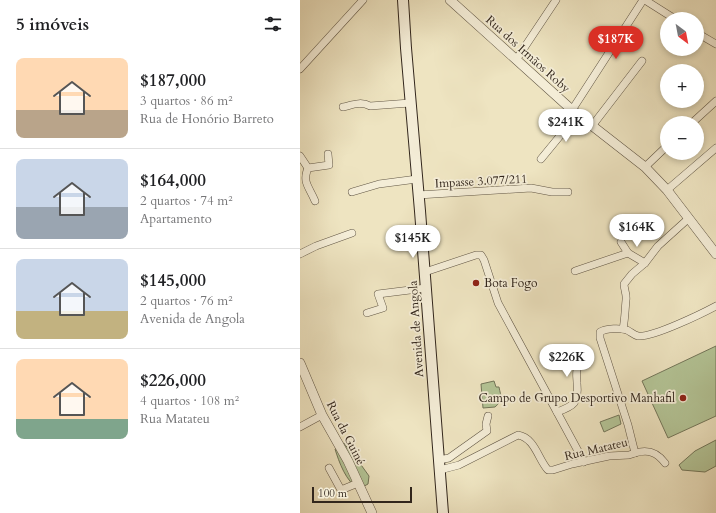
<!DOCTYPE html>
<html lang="pt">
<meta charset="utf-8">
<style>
:root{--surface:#fff;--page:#f6f6f6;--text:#202124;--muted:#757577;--line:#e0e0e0;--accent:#d93025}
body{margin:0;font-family:Cardo,serif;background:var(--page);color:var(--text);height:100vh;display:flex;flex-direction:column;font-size:15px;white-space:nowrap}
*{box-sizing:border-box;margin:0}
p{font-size:13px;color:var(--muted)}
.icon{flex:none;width:22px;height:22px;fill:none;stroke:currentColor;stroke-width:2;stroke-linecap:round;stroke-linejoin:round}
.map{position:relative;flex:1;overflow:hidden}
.details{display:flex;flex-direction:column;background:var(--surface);width:300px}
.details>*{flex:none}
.needle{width:26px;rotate:148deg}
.controls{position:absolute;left:360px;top:12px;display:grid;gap:8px}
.controls a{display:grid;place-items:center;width:44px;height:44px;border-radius:50%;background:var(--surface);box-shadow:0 2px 6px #0003;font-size:20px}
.scale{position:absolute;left:12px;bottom:10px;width:100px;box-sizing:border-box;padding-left:4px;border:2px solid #32261c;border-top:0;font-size:11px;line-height:14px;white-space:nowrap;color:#32261c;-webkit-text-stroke:3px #f4edd7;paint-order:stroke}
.price{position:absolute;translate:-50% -34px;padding:0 9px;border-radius:14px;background:#fff;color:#222;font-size:13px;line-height:26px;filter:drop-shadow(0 1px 2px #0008)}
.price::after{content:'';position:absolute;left:50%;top:24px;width:12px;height:9px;margin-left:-6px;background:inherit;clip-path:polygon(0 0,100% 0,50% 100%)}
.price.current{background:var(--accent);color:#fff}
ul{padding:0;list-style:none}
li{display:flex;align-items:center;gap:12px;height:100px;padding:0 16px}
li+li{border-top:1px solid var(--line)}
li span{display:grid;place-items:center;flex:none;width:112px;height:80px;border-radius:8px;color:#555}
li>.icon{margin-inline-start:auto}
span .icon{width:48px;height:48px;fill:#fffc;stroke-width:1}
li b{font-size:17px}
h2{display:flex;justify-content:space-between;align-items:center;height:48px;padding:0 16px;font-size:17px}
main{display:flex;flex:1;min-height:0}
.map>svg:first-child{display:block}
.green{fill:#b4c597;stroke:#73765a}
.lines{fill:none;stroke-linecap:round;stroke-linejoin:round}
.minor-casing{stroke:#615645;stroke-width:8}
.tertiary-casing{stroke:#615645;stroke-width:10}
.secondary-casing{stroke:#32261c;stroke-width:12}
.minor{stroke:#f4edd7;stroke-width:7}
.tertiary{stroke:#f4edd7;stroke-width:9}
.secondary{stroke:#f4edd7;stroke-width:10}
.poi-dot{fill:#8f2418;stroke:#f4edd7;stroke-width:1.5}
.labels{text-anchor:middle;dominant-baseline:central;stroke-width:3.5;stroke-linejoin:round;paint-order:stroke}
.street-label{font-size:12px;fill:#32261c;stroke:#f4edd7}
.poi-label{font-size:12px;fill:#32261c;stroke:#f4edd7;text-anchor:start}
</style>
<main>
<section class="details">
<h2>5 imóveis<svg class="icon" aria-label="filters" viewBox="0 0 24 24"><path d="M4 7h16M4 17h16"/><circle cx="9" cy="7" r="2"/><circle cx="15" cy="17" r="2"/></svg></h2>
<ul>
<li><span style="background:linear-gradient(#ffd9b3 65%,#b9a48a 0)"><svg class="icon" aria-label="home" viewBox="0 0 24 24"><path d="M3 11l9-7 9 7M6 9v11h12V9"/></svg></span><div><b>$187,000</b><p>3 quartos · 86 m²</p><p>Rua de Honório Barreto</p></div></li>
<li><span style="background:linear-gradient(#c9d6e8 60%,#9aa5b1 0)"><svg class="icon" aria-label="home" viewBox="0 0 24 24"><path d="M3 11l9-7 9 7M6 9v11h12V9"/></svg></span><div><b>$164,000</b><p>2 quartos · 74 m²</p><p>Apartamento</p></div></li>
<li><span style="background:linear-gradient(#c9d6e8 65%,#c2b280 0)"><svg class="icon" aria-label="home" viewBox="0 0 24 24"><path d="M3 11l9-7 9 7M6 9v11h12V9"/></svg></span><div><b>$145,000</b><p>2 quartos · 76 m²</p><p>Avenida de Angola</p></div></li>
<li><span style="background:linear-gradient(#ffd9b3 75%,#7fa58c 0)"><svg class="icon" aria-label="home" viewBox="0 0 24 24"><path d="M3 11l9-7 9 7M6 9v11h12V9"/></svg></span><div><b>$226,000</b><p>4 quartos · 108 m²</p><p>Rua Matateu</p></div></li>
</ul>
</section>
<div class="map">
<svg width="416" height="513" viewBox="0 0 416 513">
<rect width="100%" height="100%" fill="#eee4c1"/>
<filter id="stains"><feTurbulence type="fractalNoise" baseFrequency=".005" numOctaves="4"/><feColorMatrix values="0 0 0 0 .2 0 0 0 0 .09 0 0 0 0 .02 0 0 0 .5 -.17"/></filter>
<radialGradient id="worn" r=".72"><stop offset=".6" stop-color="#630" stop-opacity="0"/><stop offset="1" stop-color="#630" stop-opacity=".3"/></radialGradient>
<g class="green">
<path d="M416,346V416L368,438L342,381Z"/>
<path d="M194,381L196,387H199C201,398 204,399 195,407L183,408L181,384Z"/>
<path d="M319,415L321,424L304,432L300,422Z"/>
<path d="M416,440V466L405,472L382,470L379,465L395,451Z"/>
<path d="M44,443L55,459L57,460L58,459L60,461L59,462L69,476L68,484L59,489C46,482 39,462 35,449Z"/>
</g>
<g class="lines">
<defs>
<g id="minor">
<path d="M345,0L375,19"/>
<path d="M397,33L416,44"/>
<path d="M216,60L256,0"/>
<path d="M0,69L63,0"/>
<path d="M43,107C52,105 61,101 70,106L110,103"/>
<path d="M272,110L343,0"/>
<path d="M392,123L416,101"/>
<path d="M292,126L342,61"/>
<path d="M0,156L8,168L29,165L28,154"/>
<path d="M241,159L278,114"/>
<path d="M345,167L367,146"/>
<path d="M8,168C2,183 9,186 15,201"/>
<path d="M367,190L416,148"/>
<path d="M52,192L79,184L117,179"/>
<path d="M118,195L231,188L252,192H268"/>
<path d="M321,242L328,253L345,263"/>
<path d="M0,254L16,246L52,233"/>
<path d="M275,271L328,253"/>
<path d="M125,272L176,255H181L184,260L198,303L284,462"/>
<path d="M67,313L83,308L78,294L126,288"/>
<path d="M323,329C325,319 325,310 326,300C327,295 324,289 324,284L332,274L345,263L358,246L389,218"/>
<path d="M257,412C274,406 279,403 277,383C277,379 276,374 277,370C278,365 284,360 288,356"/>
<path d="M0,427L22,415"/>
<path d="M335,453C348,449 357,452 365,463"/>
<path d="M139,460L149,458L187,431L186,424L188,416"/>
<path d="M29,468L41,490L58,483"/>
<path d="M140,470L159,465L218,435C235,438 238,459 248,470H253L272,464L309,456L329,455L335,453L328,425L300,338V332C306,328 321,328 327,330C331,332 334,335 338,336C352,338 403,313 416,306"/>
</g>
<g id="tertiary">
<path d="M150,0L272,110L345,167L367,190L416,254"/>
<path d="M0,363L22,415L48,461L72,513"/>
</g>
<path id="secondary" d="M103,0L106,48L120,211L143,513"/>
</defs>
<use href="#minor" class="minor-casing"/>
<use href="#tertiary" class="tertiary-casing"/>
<use href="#secondary" class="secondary-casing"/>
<use href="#minor" class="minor"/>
<use href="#tertiary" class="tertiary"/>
<use href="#secondary" class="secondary"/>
</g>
<g class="poi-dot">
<circle cx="176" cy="283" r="4"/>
<circle cx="383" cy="398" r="4"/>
</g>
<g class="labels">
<g class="street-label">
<text transform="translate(228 54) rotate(42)">Rua dos Irmãos Roby</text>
<text transform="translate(181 181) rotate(-3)">Impasse 3.077/211</text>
<text transform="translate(116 329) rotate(-94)">Avenida de Angola</text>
<text transform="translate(46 433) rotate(63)">Rua da Guiné</text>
<text transform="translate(296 449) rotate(-13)">Rua Matateu</text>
</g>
<g class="poi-label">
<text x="184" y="283">Bota Fogo</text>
<text x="375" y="398" text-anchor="end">Campo de Grupo Desportivo Manhafil</text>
</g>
</g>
<rect width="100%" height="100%" filter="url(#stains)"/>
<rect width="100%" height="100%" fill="url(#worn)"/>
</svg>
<div class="controls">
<a><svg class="needle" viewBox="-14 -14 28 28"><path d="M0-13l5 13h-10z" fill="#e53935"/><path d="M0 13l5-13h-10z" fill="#757577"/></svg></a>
<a>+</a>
<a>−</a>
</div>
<div class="scale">100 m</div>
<b class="price current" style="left:316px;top:60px">$187K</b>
<b class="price" style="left:266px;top:143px">$241K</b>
<b class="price" style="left:337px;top:248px">$164K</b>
<b class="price" style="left:113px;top:259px">$145K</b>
<b class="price" style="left:267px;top:378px">$226K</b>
</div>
</main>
